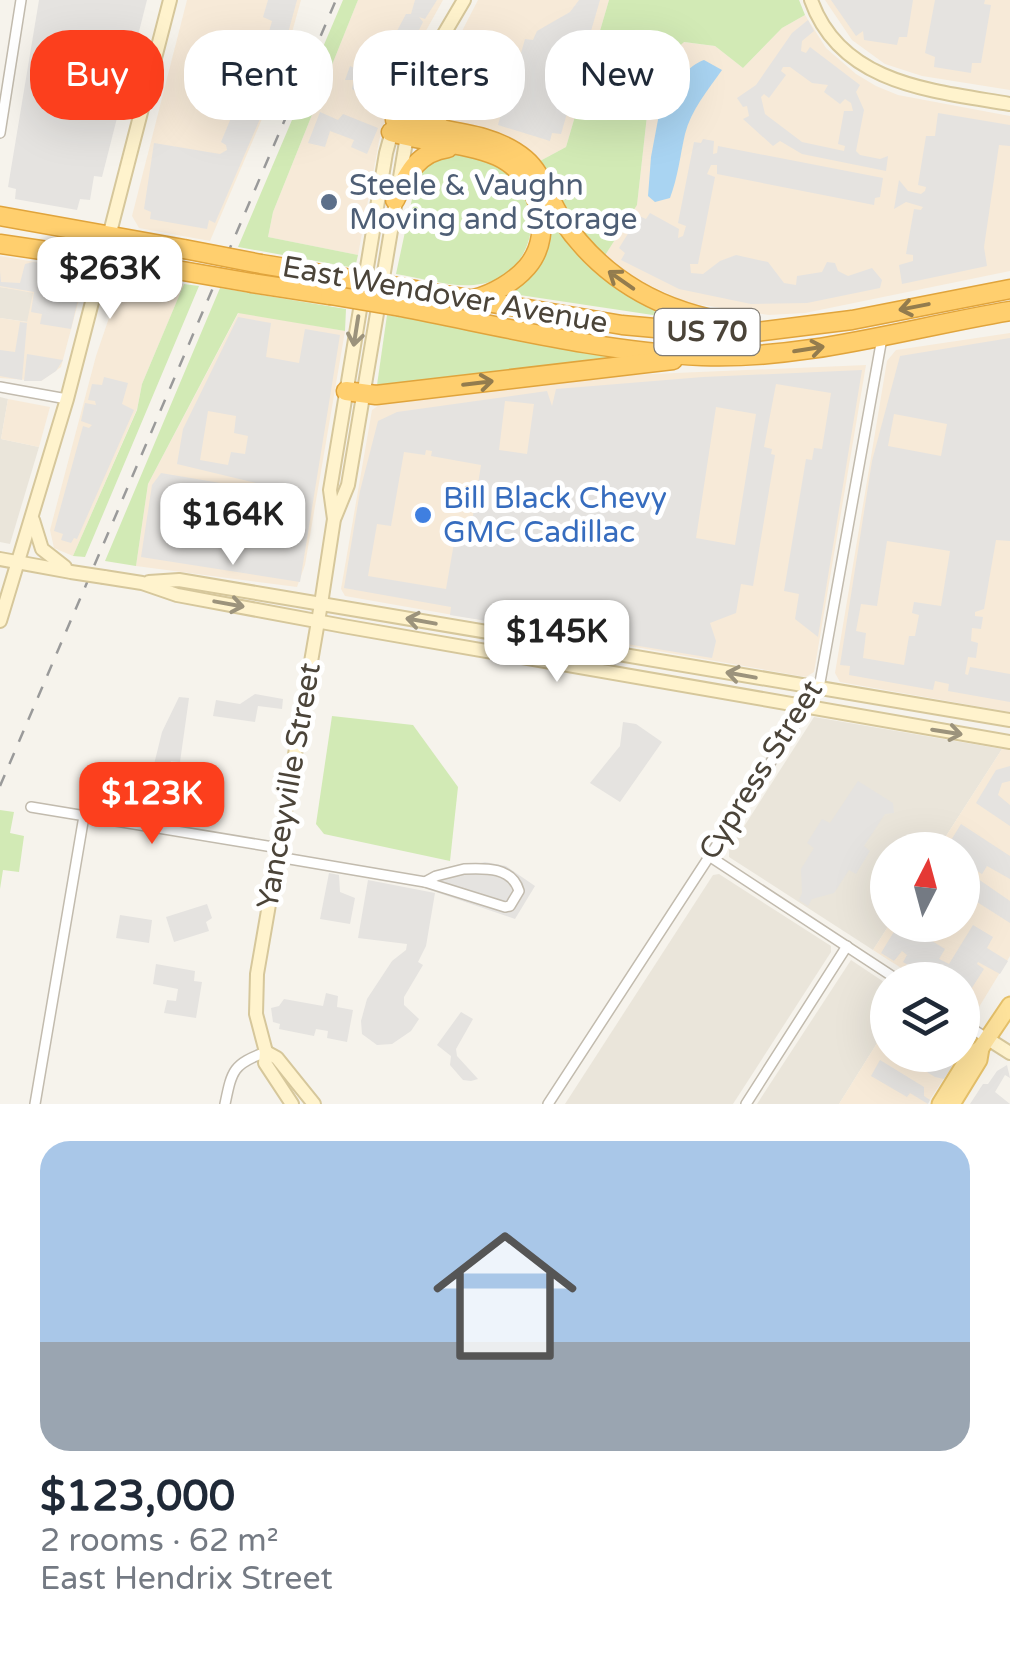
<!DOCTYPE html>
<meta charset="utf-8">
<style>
:root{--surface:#fff;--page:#f6f6f7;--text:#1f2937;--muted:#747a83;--line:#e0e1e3;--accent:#fc3f1d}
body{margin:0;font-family:"Varela Round",sans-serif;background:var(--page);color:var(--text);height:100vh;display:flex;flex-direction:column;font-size:38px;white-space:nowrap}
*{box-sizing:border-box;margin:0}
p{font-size:32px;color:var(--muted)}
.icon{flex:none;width:55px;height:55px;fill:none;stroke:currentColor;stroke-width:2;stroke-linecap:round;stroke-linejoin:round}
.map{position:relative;height:1104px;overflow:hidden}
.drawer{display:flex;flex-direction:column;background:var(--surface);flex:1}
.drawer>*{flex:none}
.guide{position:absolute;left:30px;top:30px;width:950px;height:90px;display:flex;gap:20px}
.needle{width:65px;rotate:6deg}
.fabs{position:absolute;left:870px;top:832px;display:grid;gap:20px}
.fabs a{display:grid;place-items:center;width:110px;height:110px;border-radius:50%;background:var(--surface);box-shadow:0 10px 40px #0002;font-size:50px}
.price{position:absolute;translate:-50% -85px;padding:0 22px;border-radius:20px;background:#fff;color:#222;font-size:32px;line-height:65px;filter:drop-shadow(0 2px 5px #0008)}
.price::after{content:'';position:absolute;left:50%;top:60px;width:30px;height:22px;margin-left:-15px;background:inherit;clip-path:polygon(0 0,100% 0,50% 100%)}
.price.current{background:var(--accent);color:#fff}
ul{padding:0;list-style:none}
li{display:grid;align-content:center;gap:20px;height:530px;padding:0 40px}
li+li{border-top:2px solid var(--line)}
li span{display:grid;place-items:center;height:310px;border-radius:30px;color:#555}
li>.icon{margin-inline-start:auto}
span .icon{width:180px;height:180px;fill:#fffc;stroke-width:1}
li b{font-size:42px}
.tag{padding:0 35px;border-radius:40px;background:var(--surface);box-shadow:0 10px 40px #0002;font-size:35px;line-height:90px}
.tag.current{background:var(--accent);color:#fff}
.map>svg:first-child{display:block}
.residential{fill:#eae5da}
.commercial{fill:#f7ead8}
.green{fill:#d2eab5}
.parking{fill:#e5e3e0;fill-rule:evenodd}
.water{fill:#a9d4f2}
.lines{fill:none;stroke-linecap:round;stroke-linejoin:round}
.street-casing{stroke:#c2bbae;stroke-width:12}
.secondary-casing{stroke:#d6c79b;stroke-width:16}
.primary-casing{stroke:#e6c16a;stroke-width:19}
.highway-casing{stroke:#e0a43c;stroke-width:21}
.street{stroke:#fff;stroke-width:9}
.secondary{stroke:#fff3cd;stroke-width:12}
.primary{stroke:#ffe39c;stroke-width:15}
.highway{stroke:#ffcf6e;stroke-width:18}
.rail{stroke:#9a9a9a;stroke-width:2.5;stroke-dasharray:12 12;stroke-linecap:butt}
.secondary-bridge-casing{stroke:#d6c79b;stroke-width:16;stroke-linecap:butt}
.highway-bridge-casing{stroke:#e0a43c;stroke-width:21;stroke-linecap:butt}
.secondary-bridge{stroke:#fff3cd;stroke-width:12}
.highway-bridge{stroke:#ffcf6e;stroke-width:18}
.oneway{stroke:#937c4e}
.oneway2{stroke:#9c937c}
.service-dot{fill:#5c6f8a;stroke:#fff;stroke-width:4}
.shop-dot{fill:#3f7fe0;stroke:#fff;stroke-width:4}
.labels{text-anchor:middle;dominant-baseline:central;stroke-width:10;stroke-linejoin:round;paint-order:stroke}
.shield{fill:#fff;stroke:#817c74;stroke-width:2.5}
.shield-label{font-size:28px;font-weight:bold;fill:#4b4439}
.service-label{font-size:30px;fill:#4e5e75;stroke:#fff;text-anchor:start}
.street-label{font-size:30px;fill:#4b4439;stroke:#fff}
.shop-label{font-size:30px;fill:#366cbe;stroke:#fff;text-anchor:start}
</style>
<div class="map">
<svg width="1010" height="1104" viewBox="0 0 1010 1104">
<rect width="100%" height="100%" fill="#f6f3ec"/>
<g class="residential">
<path d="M0,287L34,292L28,322L0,318Z"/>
<path d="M0,397L8,399L1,439L39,447L10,544L0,542Z"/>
<path d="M814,717L1002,749L937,850H888L889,925L873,950L729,857V850Z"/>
<path d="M719,874L831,946V952L733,1104H565L713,875Z"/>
<path d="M851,960L887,984V1027L839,1104H757Z"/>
</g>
<g class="commercial">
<path d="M187,0H301L279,79L210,241L139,228L132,216Z"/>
<path d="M358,0H443L403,72L389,106L379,141L358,255L268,237L273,212Z"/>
<path d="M478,0H609L566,147L540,161L523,144L501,133L444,122L430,107L446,62Z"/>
<path d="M825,0H1010V90L922,76L885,64L852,40Z"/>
<path d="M805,15L826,48L856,74L876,86L898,95L1010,116V271L805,313L769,315L688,303L632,277L604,257L637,205L652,71L683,42L715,46L743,68L782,28Z"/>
<path d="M0,256L83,270L86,273L61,367L41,381L0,378V318L27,322L33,293L0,287Z"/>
<path d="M123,277L184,284L142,384L137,409L73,556L54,548L50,530L96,356Z"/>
<path d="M239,312L345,331L305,565L297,587L136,566L148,484Z"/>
<path d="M1010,333V712L840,682L835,673L887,361L896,350Z"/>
<path d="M866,365L814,672L806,677L345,596L341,589L372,410L385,401L557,378Z"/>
<path d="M8,399L50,407L39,447L1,439Z"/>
<path d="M1002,749L1010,750V956L976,1012H969L963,1007L962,980H920L873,950L889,925H962V850H937Z"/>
<path d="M887,1027L888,1055H959L927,1104H839Z"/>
</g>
<g class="green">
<path d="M343,0H358L273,212L268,237L358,255L355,268L238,247Z"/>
<path d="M609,0H799L805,15L782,28L743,68L715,46L684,42L652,71L637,205L604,257L570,221L540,161L566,147Z"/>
<path d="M447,152C461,154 481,153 494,159C549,183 543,273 481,284C454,289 423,278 396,274L418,171Z"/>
<path d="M545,206L558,225L686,320L499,292L526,272Z"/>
<path d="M184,284L199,286L85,557L73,556L137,410L142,384Z"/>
<path d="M220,288L346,309L345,331L238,313L148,484L136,566L105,561Z"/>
<path d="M387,315L642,357L377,385Z"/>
<path d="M332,716L413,725L458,787L450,861L324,834L316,824Z"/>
<path d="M0,810L14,812L10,833L24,836L19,872L3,870L0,889Z"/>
</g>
<g class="parking">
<path d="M39,0H147L102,177L94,176L90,200L80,199L77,210L15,199L16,189L8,187Z"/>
<path d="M268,0H297L272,92L263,93L269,98L215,223L209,220L207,229L150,219L151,212L144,209L154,143L220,154L227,150L226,145L221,142L243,89L252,91L257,74L253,66L265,46L272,21L263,17Z"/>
<path d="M415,0H437L425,19L419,17L423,22L413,42H409V50L386,93L378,91L373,101L352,89L354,80H345L350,66L373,76L406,14H411Z"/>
<path d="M579,0H600L561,134L552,133L550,141L498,125L501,114L489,109L490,103L508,108L514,105V101L508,99L525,39L533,40L537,31L570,12Z"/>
<path d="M831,0H913L907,37H899L897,45L864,40L863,31L856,36Z"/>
<path d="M935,0H985L984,4L991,5L981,63H972L971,73L934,67L935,57L925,53Z"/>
<path d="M808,20L814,31L802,41L801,51L806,53L810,47L860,85L856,92L864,110L856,151L860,155L880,159L888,156L886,171L802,154L780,141L773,146L743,119L749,116L747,106L743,107L737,98L756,85L792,33ZM783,67H790L812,83L828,85L824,92L840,104L845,99L851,103L853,111H844L838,144L845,146L844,151L802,142L765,114L761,97L764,94L769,98L786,75L781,71Z"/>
<path d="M320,112L338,120L343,114L378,128L367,154L351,147L354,140L330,131L325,147L308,143Z"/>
<path d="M938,113L1010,125V146L999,145L984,247L987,266L902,284L899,265L913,261V255L906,254L914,209L921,210L923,207L906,202L894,209L899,180L908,191L921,194L925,191L926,187L918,185L926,136H935Z"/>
<path d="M703,139L714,141L713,154L717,153L718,146L883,178L880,197L875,198L874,205L717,174V165H711L707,174L715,177L698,264H690L691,273L703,274L720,261L736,255L768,262L784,283L796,285L797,276L822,272L827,262L835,263L838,271L848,276L872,268L882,280L880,288L807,303L751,304L679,289L621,260L625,253L619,248L639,216L646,219L650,213L679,229L678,238L683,236L686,226L678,223L694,142L701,143Z"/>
<path d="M33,262L39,263L40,267L45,264L62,266L63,271L84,274L71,329L40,324L42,314L31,312L34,292L0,286V271L1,282L20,283L25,264Z"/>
<path d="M238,317L271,323L266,357L299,363L305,329L340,335L300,582L141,557L152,485L161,473L268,491L269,486L177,464L183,429ZM208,411L236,416L234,433L248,436L245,454L231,452L228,465L200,460ZM230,491L257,495L252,528L225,524Z"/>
<path d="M20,322L27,323L22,380L0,376V350L15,352Z"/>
<path d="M1010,338V541L996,540L984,609L975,612V616L983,617L981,629L972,628L971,641L978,643L976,658L968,657L965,674L968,675L970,667L1010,674V702L948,691L949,684L935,681L933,690L849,675L850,666L840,665L872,461L900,356ZM894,414L947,424L941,456L888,446ZM887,541L950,551L941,606L914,602L912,613L919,615L915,636H909L904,665L863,658L866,633L856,631L861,604L877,606Z"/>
<path d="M27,354L63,360L56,371L41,381H24Z"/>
<path d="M862,370L818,637L795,619L799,594L784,591L806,459L812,460L814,448L822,449L831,393L776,384L764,447L772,449L771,454L775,455L753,586L741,584L736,613L710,623L716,641L712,658L450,615L451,607L344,588L360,491L378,421L397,412L547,391L552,406L556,389L703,377ZM505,401L534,404L527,454L499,450ZM716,407L756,414L735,545L696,538ZM426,450L432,451L431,456L481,465L472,522L458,520L446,589L368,576L377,524L391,526L404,452L425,455Z"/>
<path d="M104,377L128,383L122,404L134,410L77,539L74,538L71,543L61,540L63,534L54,531L83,426L89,428L92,425L81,421L85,403L96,405L95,401L88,400L92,384L102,385Z"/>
<path d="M255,694L283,699L282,709L258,706L255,722L213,716L216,700L240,704Z"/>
<path d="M179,697L189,698L180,762L171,761L169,768L201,773L198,798L148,789L162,732Z"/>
<path d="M623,722L636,724L662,742L620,802L590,783L620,746Z"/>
<path d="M1010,766V781L1002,783L998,795L1010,805V826L976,803L996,770Z"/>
<path d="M858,781L893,803L894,813L885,814L864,846L870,851L856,874L849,870L834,893L812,899L808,906L799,900L802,893L801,869L814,848L807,843L822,819L830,823Z"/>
<path d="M961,824L1010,856V879L987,866L982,874L970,867L967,858L963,866L965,870L1010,901V923L963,893L962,850H945Z"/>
<path d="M485,862L506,866L535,886L515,919L424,888L426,875Z"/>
<path d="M329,873L339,875L340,892L355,898L350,924L320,919Z"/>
<path d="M368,880L435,893L426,946L418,962L423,965L404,997V1005L419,1019L411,1031L392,1044L377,1045L362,1034L361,1021L367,999L392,961L406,950L407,944L358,938Z"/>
<path d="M207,904L212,918L206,922L209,931L174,942L166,917Z"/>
<path d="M120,915L152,920L149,943L116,938Z"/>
<path d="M898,925H906L945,949L939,959L949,964L973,925L993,937L987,948L1008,961L1000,974L978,962L977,964L984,969L968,994L963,990L962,980H932L903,962L907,955L902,951L894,961L881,953Z"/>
<path d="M156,964L195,971L194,981L202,982L196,1018L164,1013L167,1000L176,1001L178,989L153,984Z"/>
<path d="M326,993L338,996L337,1007L353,1010L347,1042L327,1038L328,1031L316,1029L314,1036L279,1029L280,1024L273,1022L271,1008L279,1006L284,999L323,1006Z"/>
<path d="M461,1012L473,1019L456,1049L457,1056L478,1079L471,1081L463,1080L450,1065L451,1056L437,1045Z"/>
<path d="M900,1055H940L952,1067L944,1079L935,1077Z"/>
<path d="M880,1060L924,1087V1096L930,1100L928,1104L910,1093L907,1097L871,1076Z"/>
<path d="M1007,1065L1010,1078L1005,1075L995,1092L1010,1104H970L983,1084H988L997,1071Z"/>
</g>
<path class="water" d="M704,60L722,70C708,90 691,110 685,134C680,156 678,177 670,198L655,202L648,196L651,157L663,93C677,83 689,65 704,60Z"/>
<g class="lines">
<defs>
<g id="street">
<path d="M0,133L21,0"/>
<path d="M0,387L67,399"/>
<path d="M31,807L279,848"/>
<path d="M709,856L898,980"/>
<path d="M278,857L425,882"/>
<path d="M464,869C486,868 512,867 519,891L510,906L505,907L425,882L436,876Z"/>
<path d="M962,1022L988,1039"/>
<path d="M35,1104L84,816"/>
<path d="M225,1104C232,1070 233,1064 266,1052"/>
<path d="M548,1104L819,688L882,338"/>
<path d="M746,1104L847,946"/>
</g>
<g id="secondary">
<path d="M811,0C841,85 934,91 1010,104"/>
<path d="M416,91L431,56L464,0"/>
<path d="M335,517L348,485L408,130"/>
<path d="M33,520L42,549L65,567"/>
<path d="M0,559L71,572"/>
<path d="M104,577L142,583L177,595L343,626L1010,742"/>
<path d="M149,582L179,580L1010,720"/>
<path d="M0,621L67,399L170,0"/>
<path d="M988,1039L1010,1053"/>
<path d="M266,1052L277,1058L314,1104"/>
<path d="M292,1104L265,1063L266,1052L256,1014L257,974L321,604L334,519L330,490L386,153L395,120L411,104"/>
</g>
<g id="primary">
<path d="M940,1104L969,1057L981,1048L1010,1005"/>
<path d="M952,1104L979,1060L981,1048"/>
</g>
<g id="highway">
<path d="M418,85L422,112L440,127"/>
<path d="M395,120C437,132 491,130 525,159C543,174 548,199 561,218C603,281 663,313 738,324"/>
<path d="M391,132C425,143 464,142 497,156C537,174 557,232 527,267C514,282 493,294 474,299"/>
<path d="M395,200C407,175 417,152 448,148"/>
<path d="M0,216L184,249"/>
<path d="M0,244L177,270"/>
<path d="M261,264L334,276"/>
<path d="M252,283L330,295"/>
<path d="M404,288L622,325L732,335L852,320L1010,289"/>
<path d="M401,307C500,326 601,352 702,356C806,360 908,328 1010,311"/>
<path d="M346,391L376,395L673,360"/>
</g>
</defs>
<use href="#street" class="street-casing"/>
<use href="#secondary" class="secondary-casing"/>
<use href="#primary" class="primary-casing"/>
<use href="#highway" class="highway-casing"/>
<use href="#street" class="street"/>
<use href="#secondary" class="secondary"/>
<use href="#primary" class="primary"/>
<use href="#highway" class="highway"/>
<path class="rail" d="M0,786L336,0"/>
<defs>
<path id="secondary-bridge" d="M71,572L104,577"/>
<g id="highway-bridge">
<path d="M184,249L261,264"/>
<path d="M177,270L252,283"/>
<path d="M334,276L404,288"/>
<path d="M330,295L401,307"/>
</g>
</defs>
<use href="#secondary-bridge" class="secondary-bridge-casing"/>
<use href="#highway-bridge" class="highway-bridge-casing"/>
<use href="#secondary-bridge" class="secondary-bridge"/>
<use href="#highway-bridge" class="highway-bridge"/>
</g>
<defs><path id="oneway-shaft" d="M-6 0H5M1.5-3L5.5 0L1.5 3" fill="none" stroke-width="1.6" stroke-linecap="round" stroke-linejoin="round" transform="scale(2.5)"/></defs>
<g class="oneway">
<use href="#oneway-shaft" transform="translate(621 280) rotate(-145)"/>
<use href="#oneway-shaft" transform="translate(914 307) rotate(169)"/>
<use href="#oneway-shaft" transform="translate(809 349) rotate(-9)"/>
<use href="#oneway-shaft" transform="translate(478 383) rotate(-7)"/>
</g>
<g class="oneway2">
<use href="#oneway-shaft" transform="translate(356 331) rotate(99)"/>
<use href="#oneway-shaft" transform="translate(229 604) rotate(10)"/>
<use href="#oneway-shaft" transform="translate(421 621) rotate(-170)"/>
<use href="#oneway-shaft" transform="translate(741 675) rotate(-170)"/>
<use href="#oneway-shaft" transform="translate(947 732) rotate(9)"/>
</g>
<circle class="service-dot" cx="329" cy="202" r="10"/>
<circle class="shop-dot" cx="423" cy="515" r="10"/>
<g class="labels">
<rect class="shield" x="654.5" y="309" width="105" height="46" rx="8"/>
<g class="shield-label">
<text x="707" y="332">US 70</text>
</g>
<g class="service-label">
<text x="349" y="185">Steele &amp; Vaughn<tspan x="349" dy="34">Moving and Storage</tspan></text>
</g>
<g class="street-label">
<text transform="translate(445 295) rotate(10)">East Wendover Avenue</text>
<text transform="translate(761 770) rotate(-58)">Cypress Street</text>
<text transform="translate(289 786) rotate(-80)">Yanceyville Street</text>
</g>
<g class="shop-label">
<text x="443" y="498">Bill Black Chevy<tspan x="443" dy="34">GMC Cadillac</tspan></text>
</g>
</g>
</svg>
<div class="fabs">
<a><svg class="needle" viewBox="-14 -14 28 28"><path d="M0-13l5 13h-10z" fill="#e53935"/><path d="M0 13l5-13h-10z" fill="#747a83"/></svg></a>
<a><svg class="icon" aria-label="layers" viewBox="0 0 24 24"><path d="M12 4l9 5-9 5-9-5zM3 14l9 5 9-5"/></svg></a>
</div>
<b class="price" style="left:110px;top:322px">$263K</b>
<b class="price" style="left:233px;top:568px">$164K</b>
<b class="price" style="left:557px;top:685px">$145K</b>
<b class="price current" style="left:152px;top:847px">$123K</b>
<div class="guide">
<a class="tag current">Buy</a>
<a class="tag">Rent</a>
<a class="tag">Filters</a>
<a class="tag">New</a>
</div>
</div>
<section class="drawer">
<ul>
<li><span style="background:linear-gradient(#a9c7e8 65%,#9aa5b1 0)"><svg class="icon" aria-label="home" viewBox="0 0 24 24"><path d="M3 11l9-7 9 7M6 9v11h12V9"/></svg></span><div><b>$123,000</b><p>2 rooms · 62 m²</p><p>East Hendrix Street</p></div></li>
</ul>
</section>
